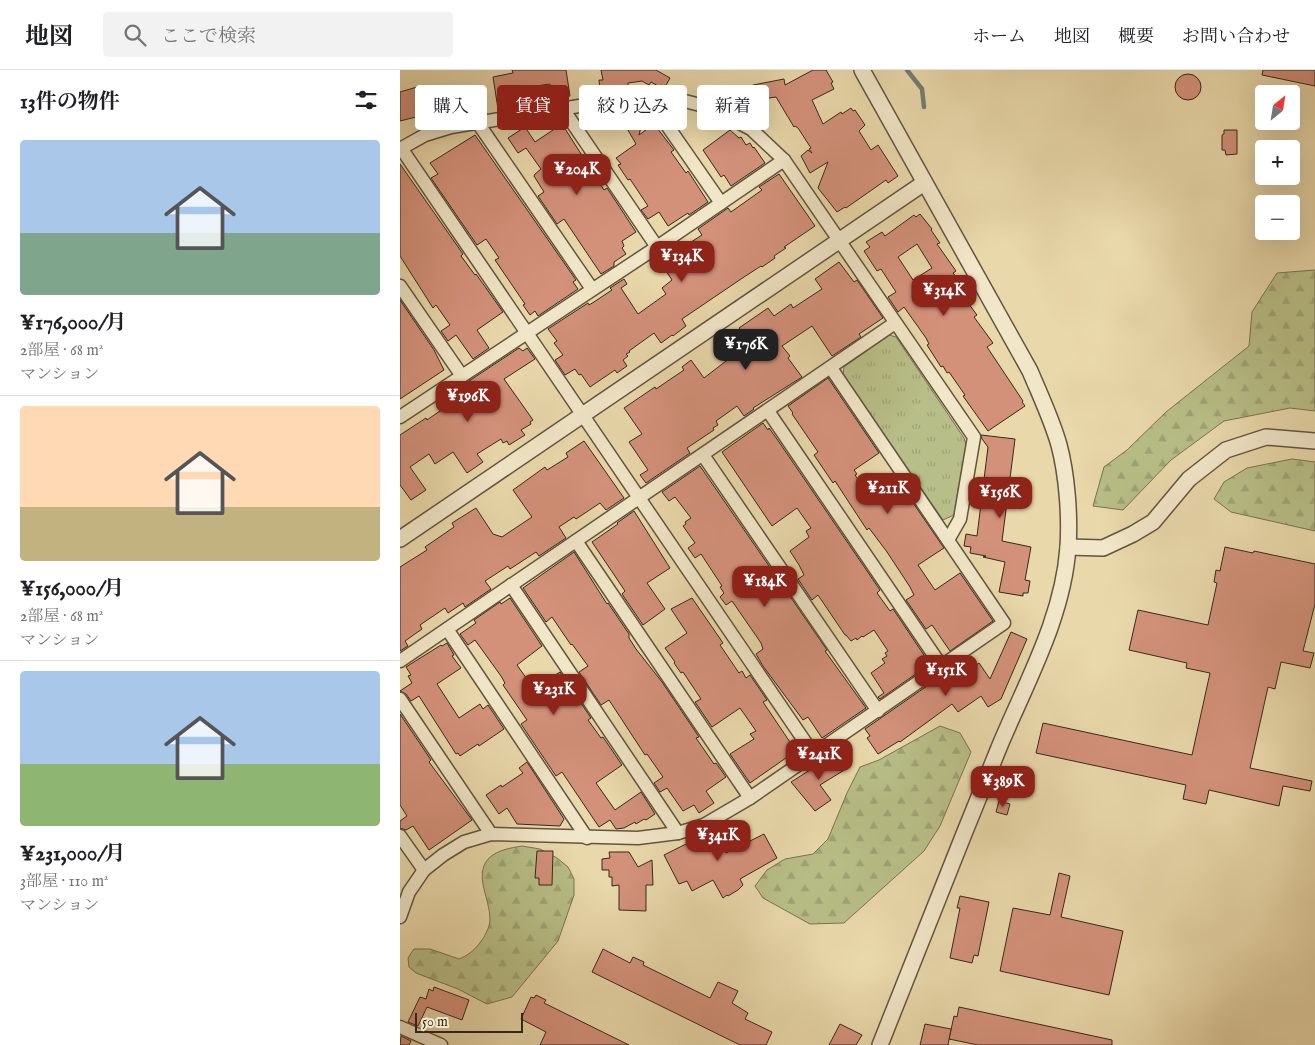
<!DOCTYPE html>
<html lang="ja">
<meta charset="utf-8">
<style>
:root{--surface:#fff;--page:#f2f2f2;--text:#202124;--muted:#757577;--line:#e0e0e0;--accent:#8f2418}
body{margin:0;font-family:"IM FELL English","Noto Serif JP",serif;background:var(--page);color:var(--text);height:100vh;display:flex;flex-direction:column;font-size:19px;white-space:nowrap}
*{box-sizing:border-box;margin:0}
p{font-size:16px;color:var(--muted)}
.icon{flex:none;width:28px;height:28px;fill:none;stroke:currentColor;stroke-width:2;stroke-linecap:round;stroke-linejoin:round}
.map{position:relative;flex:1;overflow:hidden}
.side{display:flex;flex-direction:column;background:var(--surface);width:400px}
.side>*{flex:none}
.banner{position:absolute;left:15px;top:15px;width:475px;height:45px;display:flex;gap:10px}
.needle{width:32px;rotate:30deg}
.tools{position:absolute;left:855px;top:15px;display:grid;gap:10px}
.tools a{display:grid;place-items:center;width:45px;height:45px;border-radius:5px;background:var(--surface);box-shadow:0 5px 20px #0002;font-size:25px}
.scale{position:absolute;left:15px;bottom:12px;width:108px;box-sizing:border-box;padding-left:5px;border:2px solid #35291b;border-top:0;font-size:14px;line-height:18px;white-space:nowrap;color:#35291b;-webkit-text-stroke:4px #f1e6c8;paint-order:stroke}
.price{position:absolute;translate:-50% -42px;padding:0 11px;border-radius:10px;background:var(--accent);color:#fff;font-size:16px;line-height:32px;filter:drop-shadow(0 1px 2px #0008)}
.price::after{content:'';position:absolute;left:50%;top:30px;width:15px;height:11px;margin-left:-8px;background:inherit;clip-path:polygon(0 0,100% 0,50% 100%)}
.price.on{background:#222;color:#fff}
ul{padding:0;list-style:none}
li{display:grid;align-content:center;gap:10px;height:265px;padding:0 20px}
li+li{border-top:1px solid var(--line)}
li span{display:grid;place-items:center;height:155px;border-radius:5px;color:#555}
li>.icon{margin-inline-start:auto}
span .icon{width:90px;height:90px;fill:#fffc;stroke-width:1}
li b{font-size:21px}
h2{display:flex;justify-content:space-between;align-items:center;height:60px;padding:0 20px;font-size:21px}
.tag{padding:0 18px;border-radius:5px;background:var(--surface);box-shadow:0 5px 20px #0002;font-size:18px;line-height:45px}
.tag.on{background:var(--accent);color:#fff}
header{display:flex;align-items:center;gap:30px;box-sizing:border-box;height:70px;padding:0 25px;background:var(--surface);border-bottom:1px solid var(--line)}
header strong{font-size:24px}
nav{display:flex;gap:28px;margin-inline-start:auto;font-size:18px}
.search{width:350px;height:45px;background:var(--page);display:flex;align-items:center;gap:12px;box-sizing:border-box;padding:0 18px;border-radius:5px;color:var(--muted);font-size:19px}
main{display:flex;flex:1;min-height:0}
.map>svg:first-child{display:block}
.grass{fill:url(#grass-tufts);stroke:#767451}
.forest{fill:url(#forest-firs);stroke:#767451}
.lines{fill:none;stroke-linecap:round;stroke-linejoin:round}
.stream{stroke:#737e77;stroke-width:4.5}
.building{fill:#d3917a;stroke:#35291b;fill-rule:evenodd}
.minor-casing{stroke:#62553f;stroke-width:15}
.tertiary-casing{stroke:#62553f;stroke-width:18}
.minor{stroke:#f1e6c8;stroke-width:12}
.tertiary{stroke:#f1e6c8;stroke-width:15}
</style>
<header>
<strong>地図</strong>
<div class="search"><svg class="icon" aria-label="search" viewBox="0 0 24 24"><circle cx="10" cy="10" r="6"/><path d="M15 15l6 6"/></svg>ここで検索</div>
<nav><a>ホーム</a><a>地図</a><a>概要</a><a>お問い合わせ</a></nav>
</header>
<main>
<section class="side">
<h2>13件の物件<svg class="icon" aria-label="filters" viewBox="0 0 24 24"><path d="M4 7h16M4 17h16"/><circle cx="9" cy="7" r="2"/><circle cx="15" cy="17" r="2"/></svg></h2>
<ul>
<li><span style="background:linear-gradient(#a9c7e8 60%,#7fa58c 0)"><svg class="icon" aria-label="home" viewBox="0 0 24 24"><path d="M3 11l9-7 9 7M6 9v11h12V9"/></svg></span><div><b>¥176,000/月</b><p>2部屋 · 68 m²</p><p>マンション</p></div></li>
<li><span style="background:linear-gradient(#ffd9b3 65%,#c2b280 0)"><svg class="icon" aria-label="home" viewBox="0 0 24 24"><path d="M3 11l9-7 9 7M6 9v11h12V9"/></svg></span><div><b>¥156,000/月</b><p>2部屋 · 68 m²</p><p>マンション</p></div></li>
<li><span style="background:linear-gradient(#a9c7e8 60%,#8fb573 0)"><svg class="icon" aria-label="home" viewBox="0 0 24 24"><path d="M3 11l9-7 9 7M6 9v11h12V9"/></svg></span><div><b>¥231,000/月</b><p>3部屋 · 110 m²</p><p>マンション</p></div></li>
</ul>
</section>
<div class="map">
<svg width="915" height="975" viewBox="0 0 915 975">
<defs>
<pattern id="grass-tufts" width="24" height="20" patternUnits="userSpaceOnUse" patternTransform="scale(1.25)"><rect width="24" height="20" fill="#b8be87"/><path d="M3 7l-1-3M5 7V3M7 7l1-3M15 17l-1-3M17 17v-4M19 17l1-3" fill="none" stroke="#9fa374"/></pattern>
<pattern id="forest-firs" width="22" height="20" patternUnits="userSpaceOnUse" patternTransform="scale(1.25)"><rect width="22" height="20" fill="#b8be87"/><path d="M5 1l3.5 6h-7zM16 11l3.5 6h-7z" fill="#9fa374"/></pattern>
</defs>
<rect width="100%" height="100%" fill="#e9d8aa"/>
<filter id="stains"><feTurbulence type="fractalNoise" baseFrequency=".004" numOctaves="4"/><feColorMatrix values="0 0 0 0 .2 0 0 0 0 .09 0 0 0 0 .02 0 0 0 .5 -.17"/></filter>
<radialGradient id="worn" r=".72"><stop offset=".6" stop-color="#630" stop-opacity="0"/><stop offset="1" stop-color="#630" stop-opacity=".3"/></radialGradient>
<path class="grass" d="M489,265L496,267L564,368L566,375L554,445L543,450L443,304L444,297Z"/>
<g class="forest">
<path d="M915,200V341L890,338L824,351L771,390L723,440L693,436L704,397L727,380L766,342L849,276L852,242L877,203Z"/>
<path d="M892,389L915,392V461L831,442L814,429L824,412L847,398Z"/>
<path d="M540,656L560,663L571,682L540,756L524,781L444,853L410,854L363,828L355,816L367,800L385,789L413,784L428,769L447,723L460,697L479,690Z"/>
<path d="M122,776L140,779L157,788L168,797L174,809V825L158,871L112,927L87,934L58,919L16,903L9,897L8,888L14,879H30L59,889C69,885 76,879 82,870C86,864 90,856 90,849C90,839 86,828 84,819C76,787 96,780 122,776Z"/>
</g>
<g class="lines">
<path class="stream" d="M507,0L522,19L524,37"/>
</g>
<g class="building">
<path d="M112,0H166L170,26L154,28V26H152L150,14L122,18L125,34L98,39L93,7L113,3Z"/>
<path d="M201,0H256L270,8L265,17L261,15L260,17L251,12L249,15L242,11L228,13V17L200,21L199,10H203Z"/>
<path d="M413,0H426L433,12L431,13L434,19L412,30L423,54L441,42L442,44L451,38L453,41L455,40L465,55L459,61L471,80L478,75L498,106L488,113L486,110L446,138L445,137L437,142L418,118L428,92L410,103L401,86L408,80L412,83L409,79L411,78L398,58L395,56L394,57L376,27L356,30L353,15L384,9L385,15Z"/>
<path d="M863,0H915V16L862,5Z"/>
<circle cx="788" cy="17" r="13"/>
<path d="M17,17L18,21L26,19L27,22L57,18L61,41L41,44L40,41L0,51V22Z"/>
<path d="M236,39L245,41L239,65L254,54L274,80L271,82L286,103L288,101L308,132L289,145L288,143L268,156L259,142L248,149L241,140L248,136L230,109L228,110L218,95L221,94L216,88L236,74L221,48Z"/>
<path d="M162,54L204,120L207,118L236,162L222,171L224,176L222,178L226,184L214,192V196L201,204L164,149L157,154L138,126L144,122L134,106L135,104L141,99L126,78L118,83L108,68L125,57L135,72Z"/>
<path d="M330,60L339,68L341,67L346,75L350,73L353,78L354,77L365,93L331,116L324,105L321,107L303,80Z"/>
<path d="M824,60H837V84L826,85L825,80H822V65L824,64Z"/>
<path d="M75,65L176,210L173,212L178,219L138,246L135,241L130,245L123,235L125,234L95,190L99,188L86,169L77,175L31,108L38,104L30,93Z"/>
<path d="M0,94L63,184L61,186L75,205L76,204L103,242L77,260L89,278L73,289L56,265L48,271L41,261L50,255L36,235L33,238L0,186Z"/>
<path d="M379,104L415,156L384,177L386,178L374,186L375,188L362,197L361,196L344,207L282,249L286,256L273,266L272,265L261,273L254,263L229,281L230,282L226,284L228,286L223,290L227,296L217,303L215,300L190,317L181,304L179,305L175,299L165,305L155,290L163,285L154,273L157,271L148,259L188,233L189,235L194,232L212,220L210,218L224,209L227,214L221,218L238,244L266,224L262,218L272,210L260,192L302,165L298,159L328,138L331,142L362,120L359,117Z"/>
<path d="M520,144L532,159L531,160L540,173L537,174L556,201L553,203L563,216L571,231L568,233L577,245L574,247L593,273L587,277L623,331L622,332L625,336L588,361L563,326L565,325L549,302L547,303L543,296L541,297L527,275L529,274L526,268L504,237L498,242L488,227L496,222L481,199L477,201L464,181L470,177L466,172L482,162L485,166L514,145L516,147ZM517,174L532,198L513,210L498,187Z"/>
<path d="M439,192L454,212L457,210L483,248L459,264L461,267L432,286L412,256L382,276L390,286L388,288L402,307L353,338L354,339L344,346L337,336L316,351L318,355L313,358L314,360L287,378L290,383L246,413L240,405L248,400L229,372L242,364L224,338L255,317L256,319L284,300L282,297L291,290L304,308L330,288L324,279L345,265L339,258L368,238L374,246L391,234L393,238L422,219L415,209Z"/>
<path d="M0,230L34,280L44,300L0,329Z"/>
<path d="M119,278L123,281L127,278L135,289L104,309L133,350L130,352L131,354L121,360L125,365L109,375L107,371L103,373L101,369L77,384L83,392L67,403L53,382L35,394L29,384L10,397L26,420L11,430L0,415V365L26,348L27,350L47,336L44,331L71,313L69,311Z"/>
<path d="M428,308L479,383L454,400L457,404L455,405L470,426L496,408L544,478L518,495L535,520L560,503L593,551L550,581L532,555L526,559L506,530L514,525L510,517L487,482L469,458L467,460L435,411L433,413L414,385L418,382L392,344L393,343L388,336Z"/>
<path d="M363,353L368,360L369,358L379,372L480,520L477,523L490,541L493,539L530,594L480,629L478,627L484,623L471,603L485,593L482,589L487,586L485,583L488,581L474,560L463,567L462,566L457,570L456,568L451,571L446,565H445L418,525L412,530L398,509L404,505L399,495L390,481L409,467L406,461L411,458L397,438L372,456L322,382Z"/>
<path d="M581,365L615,369L602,471L631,477L625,510L630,511L628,523H623V526L599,522L605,492L583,487L586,486L570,483L571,477L564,476L566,464L577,466L588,377L582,369Z"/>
<path d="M184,371L224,428L206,440L200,433L176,449L174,447L159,457L166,468L139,486L136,482L110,499L108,496L85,511L91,519L65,537L63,533L48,543L45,538L20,555L22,559L5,571L8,576L0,581V497L27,480L25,477L54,457L52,453L76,438L93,464L102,467L132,447L113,420L145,397L147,400L168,387L166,383Z"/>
<path d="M300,396L427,580L425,581L466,638L422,668L408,647L403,650L363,596L356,584L363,579L361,573L332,531L326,535L320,527L324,523L320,517L322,516L301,484L295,488L288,478L295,473L283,456L286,454L285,452L291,448L275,427L269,431L262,422Z"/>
<path d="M234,441L270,498L247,513L265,539L243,555L222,524L225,521L192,472L218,454L217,453Z"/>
<path d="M825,477L853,483L854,481L915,494V534L903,581L914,583L910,598L881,592L875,619L868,617L850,698L912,711L910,721L883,716L879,736L809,720L806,734L783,729L786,715L636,683L643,653L792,685L810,603L786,598L787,593L729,580L738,540L808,555L817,513L814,512L816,500L820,501Z"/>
<path d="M174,482L207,534L208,533L229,564V568L236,579L262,612L299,667L296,668L314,694L316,693L326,707L306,721L314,733L299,743L294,735L283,741L267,718L260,722L254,713L263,707L247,684L245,685L209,630L201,635L179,602L188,596L172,574L171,575L152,547L146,552L123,518Z"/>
<path d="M110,528L142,576L117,595L134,619L160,602L191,648L188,650L201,668L203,667L222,695L196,713L215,740L241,722L255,744L246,750L244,749L236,754L235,752L224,758L216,759L210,750L199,757L162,702L156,706L121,654L127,650L103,615L105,613L101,606L75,570L68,575L60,564L76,553L74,550L100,532L101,534Z"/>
<path d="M292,528L323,573L320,575L339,603L342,601L346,608L350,605L367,630L363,632L396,681L350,713L330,684L354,669L350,664L356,661L340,638L312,657L295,632L301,629L283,602L281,603L274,593L275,592L265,578L287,563L271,539Z"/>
<path d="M611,562L627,569L601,629L588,637L581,626L558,642L552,634L500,672L499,671L478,684L467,668L470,666L465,659L550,600L556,609L579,593L590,609Z"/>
<path d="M47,573L54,585L52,586L61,598L37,614L59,648L80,634L83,639L88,635L104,659L79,676L78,674L60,686L58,683L56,684L19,626L11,631L6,624L0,621L12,613L8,606L11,605L6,597L41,575L42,576Z"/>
<path d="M0,644L31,690L29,692L72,750L29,780L13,756L6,760L0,758V751L7,746L0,735Z"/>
<path d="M437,683L446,699L420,715L431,730L415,741L391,712Z"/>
<path d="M127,692L164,749L160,756L117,754L107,738L99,744L86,725L101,715L102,717L123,703L119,698Z"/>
<path d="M599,731L610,734L607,745L596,742Z"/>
<path d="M314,760L326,783L364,764L377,788L340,809L343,815L338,820L328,826L327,825L323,828L313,810L292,821L287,811L279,814L264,785Z"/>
<path d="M137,781H153L152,815H139V808H135Z"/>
<path d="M209,782H229L238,797L252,790L253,815H246V841L219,840V815L212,816V807H209V800H202V789L210,788Z"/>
<path d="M659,803L670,806L661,847L723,861L709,925L600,901L613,838L650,845Z"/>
<path d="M560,826L589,832L578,886L574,885L572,893L550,888L560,838H557Z"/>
<path d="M203,879L230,893L233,887L244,892L243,895L310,928L318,912L338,921L332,933L348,943L345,949L372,962L366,975H340L192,902Z"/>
<path d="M34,917L69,930L62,950L27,937L18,956L8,952L20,927L26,929L29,919L33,921Z"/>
<path d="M136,925L146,930L144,933L229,975H140L146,962L121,949L131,927L134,928Z"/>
<path d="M559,937L712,970V975H578L549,969L554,946L557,947Z"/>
<path d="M440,954L462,965L456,975H429Z"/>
<path d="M525,954L551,959L548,975H520Z"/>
<path d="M1,966L11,971L9,975H0Z"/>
</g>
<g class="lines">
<defs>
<g id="minor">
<path d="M246,25L321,133"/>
<path d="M163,39L257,177"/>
<path d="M78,53L192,219"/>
<path d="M1,78L414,685"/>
<path d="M0,79L25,65L51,57L246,25L273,28L308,37L351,59L384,90L574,367L560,449L548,470"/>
<path d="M0,216L62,306"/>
<path d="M368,341L542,597"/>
<path d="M0,347L257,177L384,90"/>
<path d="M303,385L478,641"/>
<path d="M176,471L350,728"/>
<path d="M111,515L278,763"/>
<path d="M47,559L187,768"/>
<path d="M0,591L495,253"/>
<path d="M0,629L91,764"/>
<path d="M0,766L24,800"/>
<path d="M0,847L9,822L24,800L43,785L64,772L91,764L238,768L278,763L304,755L350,728L604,553L431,298"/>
<path d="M0,957L41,975"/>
</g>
<g id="tertiary">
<path d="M462,0L630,301C640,325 652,350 659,375C667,405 670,446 668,477C663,549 625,614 598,680C558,778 519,876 480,975"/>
<path d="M0,469L524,113"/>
<path d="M668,477L703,478L733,464L753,452L789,409L826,380L866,367L915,371"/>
</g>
</defs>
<use href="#minor" class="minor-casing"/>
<use href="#tertiary" class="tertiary-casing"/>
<use href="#minor" class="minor"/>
<use href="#tertiary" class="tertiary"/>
</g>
<rect width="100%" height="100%" filter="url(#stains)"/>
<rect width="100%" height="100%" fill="url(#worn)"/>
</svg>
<div class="tools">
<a><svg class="needle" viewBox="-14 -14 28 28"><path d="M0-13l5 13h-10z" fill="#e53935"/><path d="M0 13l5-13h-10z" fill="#757577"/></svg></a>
<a>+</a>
<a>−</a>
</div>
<div class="scale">50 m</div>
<b class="price" style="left:177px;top:126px">¥204K</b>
<b class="price" style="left:282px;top:213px">¥134K</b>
<b class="price" style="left:544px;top:247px">¥314K</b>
<b class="price on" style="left:346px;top:301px">¥176K</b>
<b class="price" style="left:68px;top:353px">¥196K</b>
<b class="price" style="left:488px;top:445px">¥211K</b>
<b class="price" style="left:600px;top:449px">¥156K</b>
<b class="price" style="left:365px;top:538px">¥184K</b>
<b class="price" style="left:546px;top:627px">¥151K</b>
<b class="price" style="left:154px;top:646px">¥231K</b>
<b class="price" style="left:419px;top:711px">¥241K</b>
<b class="price" style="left:603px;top:738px">¥389K</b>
<b class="price" style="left:318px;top:792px">¥341K</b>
<div class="banner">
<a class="tag">購入</a>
<a class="tag on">賃貸</a>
<a class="tag">絞り込み</a>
<a class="tag">新着</a>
</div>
</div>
</main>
